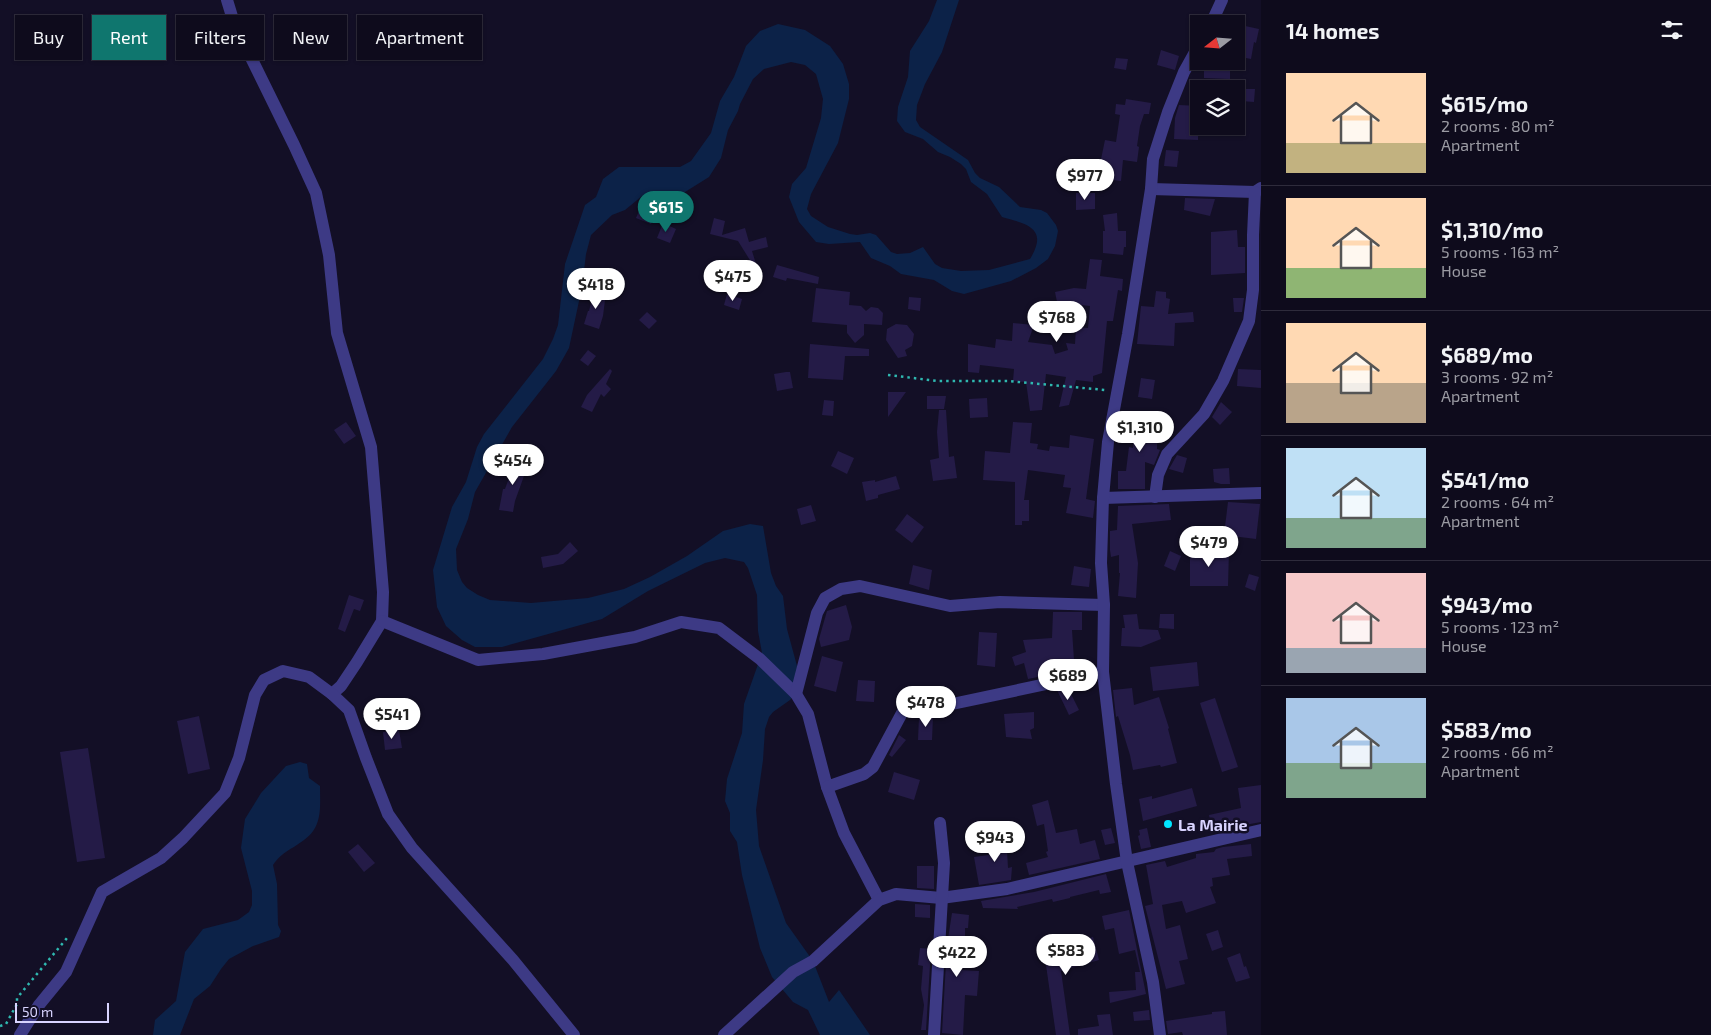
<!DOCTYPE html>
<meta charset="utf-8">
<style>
:root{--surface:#0e0b1c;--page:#1c1929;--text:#f1f3f6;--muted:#9b9ba3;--line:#2e2b3b;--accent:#0f766e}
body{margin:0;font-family:"Exo 2",sans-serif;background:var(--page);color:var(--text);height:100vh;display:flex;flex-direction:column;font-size:19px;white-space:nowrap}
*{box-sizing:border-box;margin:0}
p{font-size:16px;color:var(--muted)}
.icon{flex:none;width:28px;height:28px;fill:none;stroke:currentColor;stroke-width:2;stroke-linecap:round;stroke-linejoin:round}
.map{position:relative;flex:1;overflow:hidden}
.side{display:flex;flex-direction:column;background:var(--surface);width:450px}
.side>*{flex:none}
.top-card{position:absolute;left:15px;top:15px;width:475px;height:45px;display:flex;gap:10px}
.needle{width:32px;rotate:253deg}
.buttons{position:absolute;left:1190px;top:15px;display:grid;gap:10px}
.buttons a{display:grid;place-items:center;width:55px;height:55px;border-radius:0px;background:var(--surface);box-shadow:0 1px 4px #0004,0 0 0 1px var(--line);font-size:25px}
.scale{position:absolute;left:15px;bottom:12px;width:94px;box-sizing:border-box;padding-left:5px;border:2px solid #d9d4ff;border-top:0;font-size:14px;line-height:18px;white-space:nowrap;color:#d9d4ff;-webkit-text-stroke:4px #130f26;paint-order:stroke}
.price{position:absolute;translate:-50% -42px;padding:0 11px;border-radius:18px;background:#fff;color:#222;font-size:16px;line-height:32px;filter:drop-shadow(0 1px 2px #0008)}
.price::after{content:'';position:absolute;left:50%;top:30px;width:15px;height:11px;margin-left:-8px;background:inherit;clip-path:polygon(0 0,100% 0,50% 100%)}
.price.current{background:var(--accent);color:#fff}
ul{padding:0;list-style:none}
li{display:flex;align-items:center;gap:15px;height:125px;padding:0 25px}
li+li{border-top:1px solid var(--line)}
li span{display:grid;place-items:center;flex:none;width:140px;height:100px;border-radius:0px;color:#555}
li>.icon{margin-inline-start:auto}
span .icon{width:60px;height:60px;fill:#fffc;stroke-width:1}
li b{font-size:21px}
h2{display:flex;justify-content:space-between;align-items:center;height:60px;padding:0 25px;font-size:21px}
.tag{padding:0 18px;border-radius:0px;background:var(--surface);box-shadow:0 1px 4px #0004,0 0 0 1px var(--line);font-size:18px;line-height:45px}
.tag.current{background:var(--accent);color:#fff}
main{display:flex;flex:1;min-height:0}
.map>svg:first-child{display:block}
.water{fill:#0c2248}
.building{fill:#241b47}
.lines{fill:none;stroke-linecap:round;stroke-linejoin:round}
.path{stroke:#2fb8b0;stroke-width:2.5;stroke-dasharray:2.5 4;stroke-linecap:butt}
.minor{stroke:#3d3a85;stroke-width:12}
.poi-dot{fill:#00e5ff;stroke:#130f26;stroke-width:2}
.labels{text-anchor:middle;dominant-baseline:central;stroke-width:5;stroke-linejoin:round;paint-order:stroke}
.poi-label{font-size:16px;font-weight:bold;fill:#d9d4ff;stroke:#130f26;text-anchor:start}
</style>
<main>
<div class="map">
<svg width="1261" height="1035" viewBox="0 0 1261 1035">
<rect width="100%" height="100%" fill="#130f26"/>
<g class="water">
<path d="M937,0H959L942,52L925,84L917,105L916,120L920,127L968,160L975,173L980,178L999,187L1020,207L1041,210L1047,213L1056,225L1058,231L1055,246L1048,259L1036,268L1011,281L964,294L952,291L934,280L901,274L890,266L871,258L860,242L829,244L816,242L799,222L789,197L792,184L806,168L821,118L823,99L816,74L805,65L791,62L764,69L753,79L740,104L738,111L728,130L721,158L709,177L685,192L668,195L649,193L642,196L625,210L612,215L591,235L586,254L582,287L569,348L556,371L512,427L475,492L468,519L456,549L457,570L462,582L467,588L478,595L490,600L531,603L588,598L624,589L650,577L687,556L723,531L750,524L763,526L771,573L776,586L783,596L787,629L800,677L799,690L790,700L773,712L769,717L765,729L763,760L756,810L759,846L786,923L813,961L829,1002L839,990L870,1035H820L808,1010L793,1002L772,977L760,948L742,875L737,842L730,831V813L725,801L727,779L742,733L744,704L762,653L758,631L757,595L748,568L744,562L725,558L705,563L648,591L602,619L502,647H475L462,640L446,626L437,607L433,570L452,507L466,482L477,447L484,434L543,359L553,339L558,325L565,264L585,205L596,197L603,179L619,167H680L691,161L711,133L720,101L734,77L746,46L760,31L778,24L805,30L830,46L843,64L849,84V99L838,143L811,194L807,209L811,216L828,227L850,234L857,235L870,233L876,235L891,252L897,254L910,253L923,247L935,264L942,268L961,271L989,270L1030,259C1049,228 1027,224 1002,217L987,194L971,182L966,169L961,164L950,157L938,152L923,139L905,132L897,121L898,107L908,77L910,51L929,21Z"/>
<path d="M300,762L307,764L309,778L320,786C320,807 323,827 304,840C291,850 283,851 273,865L277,884L278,925L281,931L279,937L253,946L229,959L221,969L210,986L194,999L180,1035H153L155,1020L176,1001L185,952L203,929L238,920L249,912L252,905V891L241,848L245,819L261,793L286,766Z"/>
</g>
<g class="building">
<path d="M1236,24L1259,29L1256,43L1254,42L1251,59L1236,56Z"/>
<path d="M1161,50L1179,56L1175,70L1157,65Z"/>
<path d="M1116,58L1128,59L1126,70L1114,68Z"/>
<path d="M1204,61H1230V79L1204,78Z"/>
<path d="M1242,89H1255L1254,102L1241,101Z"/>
<path d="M1126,99L1151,103L1149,114H1144L1140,126L1137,146L1139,147L1137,162L1123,160L1121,181L1089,177L1088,164H1100L1105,140L1116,142L1120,115L1115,114L1116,104L1125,105Z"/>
<path d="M1179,105L1199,106L1198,140L1174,139L1175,118Z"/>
<path d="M1166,150L1179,151L1177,167L1164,166Z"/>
<path d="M1076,193H1095V209L1076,210Z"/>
<path d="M1185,198L1215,199L1210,216L1184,210Z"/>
<path d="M642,204L656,210L651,224L636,218Z"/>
<path d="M1117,213L1118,231H1126V247H1124L1123,255L1103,253V231H1105L1103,215Z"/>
<path d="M714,218L725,221L722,235L745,228L749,242L766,237L768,247L752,251L756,264L753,265L738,241L710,234Z"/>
<path d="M663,223L676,229L670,243L657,238Z"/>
<path d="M1237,230L1238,247H1245V273L1211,275V232Z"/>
<path d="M1090,259L1102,260L1100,276L1123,279L1122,291L1118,290L1113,321H1107L1102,373L1093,376V382L1076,380L1069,405L1059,407L1066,377L1046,374L1042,410L1030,411L1026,382L1013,381L1014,369L980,365L979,373L968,372V344L995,348L996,339L1012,341L1013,323L1034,325L1028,342L1052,345L1055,354L1068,350L1066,343L1075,344L1076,327L1088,328L1090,306L1072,304L1058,307L1055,292L1074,288L1086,289Z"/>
<path d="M777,265L819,277L818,284L787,278L786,281L773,277Z"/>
<path d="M816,288L850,292L849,305L861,306L866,311L871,307L878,308L883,313L882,325L864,324V335L855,343L847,333V325L812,322Z"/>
<path d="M594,290L606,292L603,316L599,329L584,324L588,311H589Z"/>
<path d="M1156,291L1166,292V298L1170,299L1168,314L1193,312L1194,322L1175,323L1174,346L1137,344L1141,306L1154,307Z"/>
<path d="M727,294L742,299L739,310L724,305Z"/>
<path d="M909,297L921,298L920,311L908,309Z"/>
<path d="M1233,298H1244L1242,312H1234Z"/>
<path d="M647,312L657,321L649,329L639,320Z"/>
<path d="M896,324L907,325L914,334L912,346L905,350L907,356L898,358L886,340L887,329Z"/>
<path d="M810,344L869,349V356H845L843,380L808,378Z"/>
<path d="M588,350L596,356L588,366L580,360Z"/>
<path d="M610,369L612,371L606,384L611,389L604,397L601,394L592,412L581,407L587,395Z"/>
<path d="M1238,369L1261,370V388L1237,386Z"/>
<path d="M786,372H790L793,388L777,391L774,374Z"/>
<path d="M1141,378L1155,380L1152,399L1138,397Z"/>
<path d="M888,392H906L888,417Z"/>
<path d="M927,396H946L944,409H927Z"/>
<path d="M987,398L988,417L970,418L969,399Z"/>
<path d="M824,400L834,401L833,416L822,415Z"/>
<path d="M1221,402L1232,412L1220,425L1212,417Z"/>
<path d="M939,410H946L949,457L954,456L957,478L933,481L930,460L939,458L937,432Z"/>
<path d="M1134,415L1158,416L1157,449L1160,450L1154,465L1145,462V489H1118V471H1126L1129,447L1133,448Z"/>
<path d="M346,422L356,436L344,444L334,430Z"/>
<path d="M1013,422L1032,423L1030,443L1038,444L1037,449L1049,451L1050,446L1069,448L1070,435L1094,439L1086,499L1095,501L1093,518L1066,513L1071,488L1063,487L1065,475L1028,470L1024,500H1029V521H1022V525H1015V482L983,480L985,451L1010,453Z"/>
<path d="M838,451L854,458L847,474L831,466Z"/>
<path d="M1177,455L1187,458L1183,473L1169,469Z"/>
<path d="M516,459L529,462L515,501L513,512L499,510L503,489H505Z"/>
<path d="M1229,468L1230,484H1221L1214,482L1213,469Z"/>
<path d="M896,476L900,489L878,495V498L866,501L862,482L875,480V482Z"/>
<path d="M1228,502L1260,504L1256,539L1224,535Z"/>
<path d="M1169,504L1171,520L1132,524L1138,563L1136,598L1118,596L1120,573H1119V555L1111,557L1110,550V531L1117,530L1118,506Z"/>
<path d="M811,505L816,521L801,525L797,509Z"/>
<path d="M907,514L924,527L912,543L895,530Z"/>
<path d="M570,542L578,551L563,564L543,568L541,557L558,554Z"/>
<path d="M1190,550H1229L1228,586H1190Z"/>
<path d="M1170,551L1181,556L1175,571L1164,566Z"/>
<path d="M913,565L932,570L929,590L909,584Z"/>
<path d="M1074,566L1091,569L1089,587L1071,585Z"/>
<path d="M1249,574L1259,577L1255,591L1245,587Z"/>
<path d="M349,595L364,600L360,611L354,609L345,632L338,629Z"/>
<path d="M846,605L852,627L849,640L821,647L819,639L827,611Z"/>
<path d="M1053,612H1082V630H1072L1074,660L1079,659L1081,668L1028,679L1024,663L1015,666L1012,657L1026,652L1023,640L1052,638Z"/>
<path d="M1137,614L1139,629L1158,630L1161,639L1141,647L1121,646L1122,628H1125L1123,615Z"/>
<path d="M1160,614H1174V629L1159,628Z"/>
<path d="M979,632L997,633L995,667L977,665Z"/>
<path d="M822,656L843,662L836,692L814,686Z"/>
<path d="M1197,662L1199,686L1153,691L1150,667Z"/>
<path d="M858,680L875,681L874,702L856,701Z"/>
<path d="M1068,688L1079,710L1069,715L1057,690Z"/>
<path d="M1132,688L1134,705L1159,697L1169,728L1168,729L1177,763L1161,767L1160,765L1133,770L1130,755L1118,716L1116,717L1113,690Z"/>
<path d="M1215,698L1238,767L1222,772L1200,703Z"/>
<path d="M1034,712V728L1030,730L1032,739L1006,737L1004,714Z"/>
<path d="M199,716L210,769L188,774L177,721Z"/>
<path d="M933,716L932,740H918L919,717Z"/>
<path d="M399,730L402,748L385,750L383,732Z"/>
<path d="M899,735L906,740L892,757L889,755Z"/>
<path d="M88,748L105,858L77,862L60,752Z"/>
<path d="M894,772L920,780L914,800L888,792Z"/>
<path d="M1261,785V822L1212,831L1209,815L1241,808L1238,788Z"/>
<path d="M1192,788L1197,806L1143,821L1139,799L1152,796V799Z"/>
<path d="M1048,800L1056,833L1077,829L1080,844L1095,840L1100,859L1029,875L1026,863L1048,857L1046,852L1048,851L1044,824L1037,826L1032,805Z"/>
<path d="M1111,828L1115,843L1105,845L1101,830Z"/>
<path d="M1147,828L1151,847L1141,849L1138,836L1140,835L1139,830Z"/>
<path d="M1006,831L1008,868L1012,867L1011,880L979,885L974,857L995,854L994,832Z"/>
<path d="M358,844L375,863L364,872L348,852Z"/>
<path d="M1251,844L1252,856L1227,859L1230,875L1212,878L1213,886L1210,887L1216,903L1186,913L1182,901L1162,905L1166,929L1180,925L1188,959L1179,961L1185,984L1166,989L1145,906L1153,904L1146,865L1165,861L1167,867L1196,858V854L1214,852L1216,849L1223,847Z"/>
<path d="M917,866H934V889L917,888Z"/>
<path d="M1106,874L1111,892L1100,894L1099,890L1070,897V898L1053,902L1052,899L1017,907L1018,909L983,908L981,901L1034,892Z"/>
<path d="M915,904L930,905V918L915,917Z"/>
<path d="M1129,910L1146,994L1110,1003L1109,992L1136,990L1135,972H1140L1135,950L1119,954L1114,928L1105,930L1102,916Z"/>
<path d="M952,913L969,915L968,928H965V942H963L961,970L979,971L977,996L965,995L963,1035L942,1033L947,945Z"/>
<path d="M1218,930L1223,947L1212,951L1206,934Z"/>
<path d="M1093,937L1099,960L1061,971L1070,1035H1056L1044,951L1067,948V945Z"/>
<path d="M920,948L931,949L926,1030H921L924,1005L921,989L923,966L918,965Z"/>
<path d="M1240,953L1244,967L1246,966L1250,978L1236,982L1227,958Z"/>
<path d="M1149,1010L1150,1020L1134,1021L1133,1012Z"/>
<path d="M1225,1011L1227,1035H1183L1182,1032L1168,1034L1166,1021L1212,1014V1012Z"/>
<path d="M1110,1014L1113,1035H1078V1029L1099,1026L1097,1015Z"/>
</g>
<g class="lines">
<g class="path">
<path d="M888,375L938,381H1008L1105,390"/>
<path d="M0,1026L6,1024L17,1004V998L67,938"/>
</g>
<g class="minor">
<path d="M227,0L234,23L294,145L316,193L329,255L337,333L371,447L383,592L382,621L357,662L341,686L332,694"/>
<path d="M1211,24L1222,0"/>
<path d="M1151,189L1255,192L1261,188"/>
<path d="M1155,497L1158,475L1167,454L1204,414L1223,381L1249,321L1253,290V235L1255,192"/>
<path d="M1103,498L1261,493"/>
<path d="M382,621L478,660L543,654L635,637L681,622L719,628L760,659L796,694L808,714L827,787L844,833L879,900"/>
<path d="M796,694L817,613L825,598L841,589L860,586L950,606L1000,602L1104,605"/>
<path d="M827,787L864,774L873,767L902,713L910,709L938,707L1103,672"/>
<path d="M20,1035L39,1005L66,972L102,892L161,858L183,838L225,793L239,758L255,695L264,680L283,671L309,677L332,694L349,710L366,758L388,814L412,848L513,960L574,1035"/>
<path d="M724,1035L793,972L813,961L879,900L896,894L941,898L1007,889L1261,830"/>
<path d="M934,1035L944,863L940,823"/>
<path d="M1160,1035L1153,982L1127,862L1116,784L1103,672L1104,605L1101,563L1103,498L1108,442L1128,334L1151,189L1153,159L1168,112L1184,72L1199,45"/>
</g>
</g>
<circle class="poi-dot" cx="1168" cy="824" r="5"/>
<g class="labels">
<g class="poi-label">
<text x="1178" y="824">La Mairie</text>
</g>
</g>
</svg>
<div class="buttons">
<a><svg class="needle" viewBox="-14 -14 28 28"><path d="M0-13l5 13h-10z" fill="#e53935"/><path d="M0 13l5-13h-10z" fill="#9b9ba3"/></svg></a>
<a><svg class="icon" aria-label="layers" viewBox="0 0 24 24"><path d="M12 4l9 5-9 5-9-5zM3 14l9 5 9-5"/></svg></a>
</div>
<div class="scale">50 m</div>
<b class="price" style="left:1085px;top:201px">$977</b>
<b class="price current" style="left:666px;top:233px">$615</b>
<b class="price" style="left:733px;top:302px">$475</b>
<b class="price" style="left:596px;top:310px">$418</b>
<b class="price" style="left:1057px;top:343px">$768</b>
<b class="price" style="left:1140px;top:453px">$1,310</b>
<b class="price" style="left:513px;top:486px">$454</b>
<b class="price" style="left:1209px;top:568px">$479</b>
<b class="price" style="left:1068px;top:701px">$689</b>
<b class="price" style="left:926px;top:728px">$478</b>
<b class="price" style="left:392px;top:740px">$541</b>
<b class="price" style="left:995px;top:863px">$943</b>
<b class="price" style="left:1066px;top:976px">$583</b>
<b class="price" style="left:957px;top:978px">$422</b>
<div class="top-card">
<a class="tag">Buy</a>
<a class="tag current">Rent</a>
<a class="tag">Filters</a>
<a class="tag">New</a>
<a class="tag">Apartment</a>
</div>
</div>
<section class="side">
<h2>14 homes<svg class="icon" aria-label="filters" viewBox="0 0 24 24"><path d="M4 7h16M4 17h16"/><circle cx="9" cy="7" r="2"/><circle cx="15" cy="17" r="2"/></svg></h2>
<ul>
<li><span style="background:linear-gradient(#ffd9b3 70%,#c2b280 0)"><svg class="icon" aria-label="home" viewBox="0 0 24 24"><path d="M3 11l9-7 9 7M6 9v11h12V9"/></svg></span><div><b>$615/mo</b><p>2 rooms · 80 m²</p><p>Apartment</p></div></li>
<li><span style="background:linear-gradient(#ffd9b3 70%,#8fb573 0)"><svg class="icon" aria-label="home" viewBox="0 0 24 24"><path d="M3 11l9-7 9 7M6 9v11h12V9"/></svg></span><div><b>$1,310/mo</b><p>5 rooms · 163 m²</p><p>House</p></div></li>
<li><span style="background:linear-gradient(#ffd9b3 60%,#b9a48a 0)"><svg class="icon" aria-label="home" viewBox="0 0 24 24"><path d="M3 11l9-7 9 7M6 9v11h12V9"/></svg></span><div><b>$689/mo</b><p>3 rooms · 92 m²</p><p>Apartment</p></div></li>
<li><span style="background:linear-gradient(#bfe0f5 70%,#7fa58c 0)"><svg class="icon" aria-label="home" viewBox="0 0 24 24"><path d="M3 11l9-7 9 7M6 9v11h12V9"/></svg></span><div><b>$541/mo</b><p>2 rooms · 64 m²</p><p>Apartment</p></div></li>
<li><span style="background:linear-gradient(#f6c9c9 75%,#9aa5b1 0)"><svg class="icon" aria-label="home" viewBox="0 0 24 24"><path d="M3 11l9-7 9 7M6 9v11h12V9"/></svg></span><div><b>$943/mo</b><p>5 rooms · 123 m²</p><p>House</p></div></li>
<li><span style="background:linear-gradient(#a9c7e8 65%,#7fa58c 0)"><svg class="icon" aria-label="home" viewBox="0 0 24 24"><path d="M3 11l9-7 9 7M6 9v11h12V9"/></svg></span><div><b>$583/mo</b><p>2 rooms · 66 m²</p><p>Apartment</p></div></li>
</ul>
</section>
</main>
